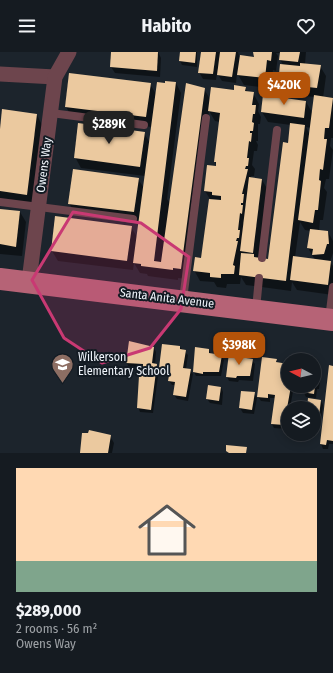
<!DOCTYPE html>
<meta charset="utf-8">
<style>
:root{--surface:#151b21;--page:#1e242a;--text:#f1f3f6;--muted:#9da1a5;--line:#34393f;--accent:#b45309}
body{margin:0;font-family:"Fira Sans Condensed",sans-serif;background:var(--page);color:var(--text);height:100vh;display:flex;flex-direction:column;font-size:15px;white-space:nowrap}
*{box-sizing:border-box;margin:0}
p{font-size:13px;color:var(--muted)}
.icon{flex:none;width:22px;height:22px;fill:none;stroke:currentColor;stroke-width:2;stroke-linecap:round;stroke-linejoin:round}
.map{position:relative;height:401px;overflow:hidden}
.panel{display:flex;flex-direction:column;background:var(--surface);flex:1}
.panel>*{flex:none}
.needle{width:26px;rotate:277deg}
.fabs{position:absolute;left:281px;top:301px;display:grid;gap:8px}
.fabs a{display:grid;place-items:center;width:40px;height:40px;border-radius:50%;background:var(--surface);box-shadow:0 2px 10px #0003,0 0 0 1px var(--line);font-size:20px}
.price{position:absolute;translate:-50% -34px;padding:0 9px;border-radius:8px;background:var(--accent);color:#fff;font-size:13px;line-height:26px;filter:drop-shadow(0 1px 2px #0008)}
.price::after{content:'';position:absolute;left:50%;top:24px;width:12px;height:9px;margin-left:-6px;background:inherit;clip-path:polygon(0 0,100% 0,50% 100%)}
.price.active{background:#222;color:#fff}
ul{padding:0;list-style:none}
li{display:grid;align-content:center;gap:8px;height:212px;padding:0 16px}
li+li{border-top:1px solid var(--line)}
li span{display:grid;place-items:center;height:124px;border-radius:0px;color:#555}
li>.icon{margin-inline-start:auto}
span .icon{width:72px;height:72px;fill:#fffc;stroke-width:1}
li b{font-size:17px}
header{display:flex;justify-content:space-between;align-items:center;height:52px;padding:0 16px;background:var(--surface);font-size:18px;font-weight:700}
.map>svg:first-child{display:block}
.shadow{fill:#0007;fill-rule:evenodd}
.building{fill:#ebc99f}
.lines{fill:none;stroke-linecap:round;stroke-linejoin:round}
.lane{stroke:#6d454d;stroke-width:8}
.street{stroke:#6d454d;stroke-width:15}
.primary{stroke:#b66376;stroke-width:22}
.marked{fill:#c93973;fill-opacity:0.2;stroke:#c93973;stroke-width:3;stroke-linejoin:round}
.labels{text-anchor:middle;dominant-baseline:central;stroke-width:4;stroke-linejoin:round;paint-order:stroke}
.street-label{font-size:12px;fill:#eff4fa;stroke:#131b23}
.poi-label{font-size:12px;fill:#eff4fa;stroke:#131b23;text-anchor:start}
</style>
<header><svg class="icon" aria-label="menu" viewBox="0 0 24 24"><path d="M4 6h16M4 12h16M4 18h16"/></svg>Habito<svg class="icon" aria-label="heart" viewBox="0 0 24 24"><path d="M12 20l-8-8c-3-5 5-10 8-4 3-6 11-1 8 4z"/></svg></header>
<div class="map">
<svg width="333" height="401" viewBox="0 0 333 401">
<rect width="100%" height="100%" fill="#1c242c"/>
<g class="shadow">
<path d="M112,0H158L161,6L160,25L115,21L111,15Z"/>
<path d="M181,0H197V15L182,13L180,9Z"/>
<path d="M202,0H238L239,4L256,6L254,0H306L305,12L320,14L326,24L323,46L333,48V86H331L330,94L333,98L329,127H326L324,136L327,140L323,168H320L319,179L328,180L333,189V201L330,210L333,214V243L297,238L292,230L291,239L246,233L241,225L240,232H227L226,236L217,235L214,230L200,229L194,218L201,207L210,147L205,139L217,116L215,110L220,70L215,69L209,59L187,227L178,226V228L148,224L147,222L140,221L134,211L133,218L58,209L52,199L131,175L137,185L139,170L75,162L69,151L138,127L144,136L145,124L81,116L75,105L144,81L150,91L152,75L72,65L66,55L70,22L150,32L156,42L166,32L176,31L181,41L167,147L170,151L204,37L210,47L245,36L248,41H253L259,52L258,59L261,65L260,72H258V89H256L258,93L257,99H254L252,113L255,117L254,124H251L252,127L262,128L268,138L259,207L269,208L291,73L268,70L262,60L306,50L313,62L315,45L285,42L279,32L283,13L280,7L281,1H276L278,4L276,19L273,18L270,36L244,33L237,21L236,31L222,29L217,21L216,28L203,27L199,20ZM306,75L311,76L310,83ZM300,170L305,178L311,179L308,196L315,208L295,205Z"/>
<path d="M37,63L42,73L32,152L0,148V85Z"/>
<path d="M0,158L20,160L26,170L22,204L0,202Z"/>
<path d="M130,290L154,296L156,300L155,313L159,317L153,361L140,360L138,355L144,316H129L127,311Z"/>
<path d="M180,295L188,303L186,317L190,318L193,322L188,349L177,347L174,343L175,333H172L169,329L170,321L163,320L160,316Z"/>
<path d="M209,298L211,302L221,304L224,308L221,324H196L194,320Z"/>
<path d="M246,304L248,307L252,308L255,312L253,329L239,328L238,330L229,329L227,325Z"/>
<path d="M276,308L278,312L287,313L288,334H294L290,356H288L286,377L274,376L272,372L275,346H270V350L261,349L258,345Z"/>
<path d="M314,314L321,323L319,337H317L316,346L306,345L303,339L296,338L294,334H314Z"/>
<path d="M330,314L333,315V392H329L328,397H323L321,392Z"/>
<path d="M221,335L223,340L222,353L210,351L207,347Z"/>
<path d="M242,340L254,341L257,346L254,362L243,361L240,356Z"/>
<path d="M321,349L323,353L321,368L314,367V356H308Z"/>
<path d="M110,384L114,391L112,401H81Z"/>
</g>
<g class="building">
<path d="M111,0H158L157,19L110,15Z"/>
<path d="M180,0H196L195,11L179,9Z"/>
<path d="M201,0H216L213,22L198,21Z"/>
<path d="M220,0H236L232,25L217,23Z"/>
<path d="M253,0H272L271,9L267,8L265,26L237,23L240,3L254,5Z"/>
<path d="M280,0H300L298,10L279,8Z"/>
<path d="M300,11L321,13L317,36L278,32L280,12L300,14Z"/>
<path d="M69,21L151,31L146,65L65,55Z"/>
<path d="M165,29L176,30L154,209L161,210L186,31L205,36L181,217L173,216V218L141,214V212L133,211L157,30L165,31Z"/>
<path d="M234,33L246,35L245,39L254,40L252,53H256L255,62H253L252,70L254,71L253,79H250V81H252L251,90L249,89L247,106H249L248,114H246L245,117H248L242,142H244L243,151H241V153H243L242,162L240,161L238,178H240L239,186H237L236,189H238L233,213L235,214L234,222H221V226L210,225V221L193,219L195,205L201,206L209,147L221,148V144L212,143V140L204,139L207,113L216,114V110H214L220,61L208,59L211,35L234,38Z"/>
<path d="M263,43L306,49L304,66L261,60Z"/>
<path d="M314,43L333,46L329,76H325L324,87H327L323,118L320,117L319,128L321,129L318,158H315L313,171L298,168Z"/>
<path d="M2,57L37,62L27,143L0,139V77Z"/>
<path d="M78,71L145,80L140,115L74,106Z"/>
<path d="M290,71L305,73L286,229L239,223L241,201L254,202V205L268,207L283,90L288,91Z"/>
<path d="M73,117L139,126L134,160L68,152Z"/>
<path d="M249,125L262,127L253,201L240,199Z"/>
<path d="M0,157L20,159L16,195L0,192Z"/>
<path d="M55,164L132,174L127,209L51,199Z"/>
<path d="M310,177L328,179L329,192H327L324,202L312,203L313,197L307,196Z"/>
<path d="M293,204L331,209L328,233L290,228Z"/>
<path d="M129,289L154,295L152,311L157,312L151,358L137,356L139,324H142L143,312L126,311Z"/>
<path d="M162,292L180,294V297L186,298L183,316L191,317L186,345L173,343L175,330L168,329L170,318L159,316Z"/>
<path d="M195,295L209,297V301L222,303L219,320H203V322L193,320Z"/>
<path d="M229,301L246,303V306L253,307L250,324H237L236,326L226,325Z"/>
<path d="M262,305L277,307L276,310L288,312L285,329H288V334H291L284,373L271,372L275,343L268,342V346L257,345Z"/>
<path d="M329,313L333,314V389L327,388L326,393L320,392Z"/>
<path d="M314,317L319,318L317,333H314Z"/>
<path d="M208,333L221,335L219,349L206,347Z"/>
<path d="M303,334H315L314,342L302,340Z"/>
<path d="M241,339L255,340L252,358L239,356Z"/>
<path d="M308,346L321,348L319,364L314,363V356H307Z"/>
<path d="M89,378L111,383L108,401H80L82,381H88Z"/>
<path d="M226,393L247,395L246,401H229L226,399Z"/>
</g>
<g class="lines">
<g class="lane">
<path d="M51,61L144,73"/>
<path d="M0,150L133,167"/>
<path d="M262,206L277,78"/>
<path d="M183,248L206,66"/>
<path d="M256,257L259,226"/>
<path d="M329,267L333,235"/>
</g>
<g class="street">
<path d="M0,22L55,25"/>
<path d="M29,229L55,25L69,0"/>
</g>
<path class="primary" d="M0,227L333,268"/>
</g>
<path class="marked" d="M73,160L141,171L189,205L181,257L150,296L102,311L64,286L32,228Z"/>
<defs>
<symbol id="school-pin" viewBox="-11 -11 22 30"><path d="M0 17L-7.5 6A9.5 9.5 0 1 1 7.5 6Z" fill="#8d6e63" stroke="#131b23"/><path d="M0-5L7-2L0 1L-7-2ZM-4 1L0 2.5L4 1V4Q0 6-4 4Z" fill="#fff"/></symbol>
</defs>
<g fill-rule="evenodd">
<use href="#school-pin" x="50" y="300" width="25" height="34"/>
</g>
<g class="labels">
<g class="street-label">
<text transform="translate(44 113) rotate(-83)">Owens Way</text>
<text transform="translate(167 246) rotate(7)">Santa Anita Avenue</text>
</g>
<g class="poi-label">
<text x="78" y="305">Wilkerson<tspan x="78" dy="14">Elementary School</tspan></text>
</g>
</g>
</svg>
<div class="fabs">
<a><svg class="needle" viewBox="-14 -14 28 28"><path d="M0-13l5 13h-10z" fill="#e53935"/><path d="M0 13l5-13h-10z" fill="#9da1a5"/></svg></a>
<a><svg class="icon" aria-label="layers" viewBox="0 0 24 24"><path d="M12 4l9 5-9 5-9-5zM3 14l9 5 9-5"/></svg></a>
</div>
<b class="price" style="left:284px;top:54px">$420K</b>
<b class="price active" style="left:109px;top:93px">$289K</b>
<b class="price" style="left:239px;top:314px">$398K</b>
</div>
<section class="panel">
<ul>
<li><span style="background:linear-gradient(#ffd9b3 75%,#7fa58c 0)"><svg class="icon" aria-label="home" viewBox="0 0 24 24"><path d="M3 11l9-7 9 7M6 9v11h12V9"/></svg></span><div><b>$289,000</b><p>2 rooms · 56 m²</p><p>Owens Way</p></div></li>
</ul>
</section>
